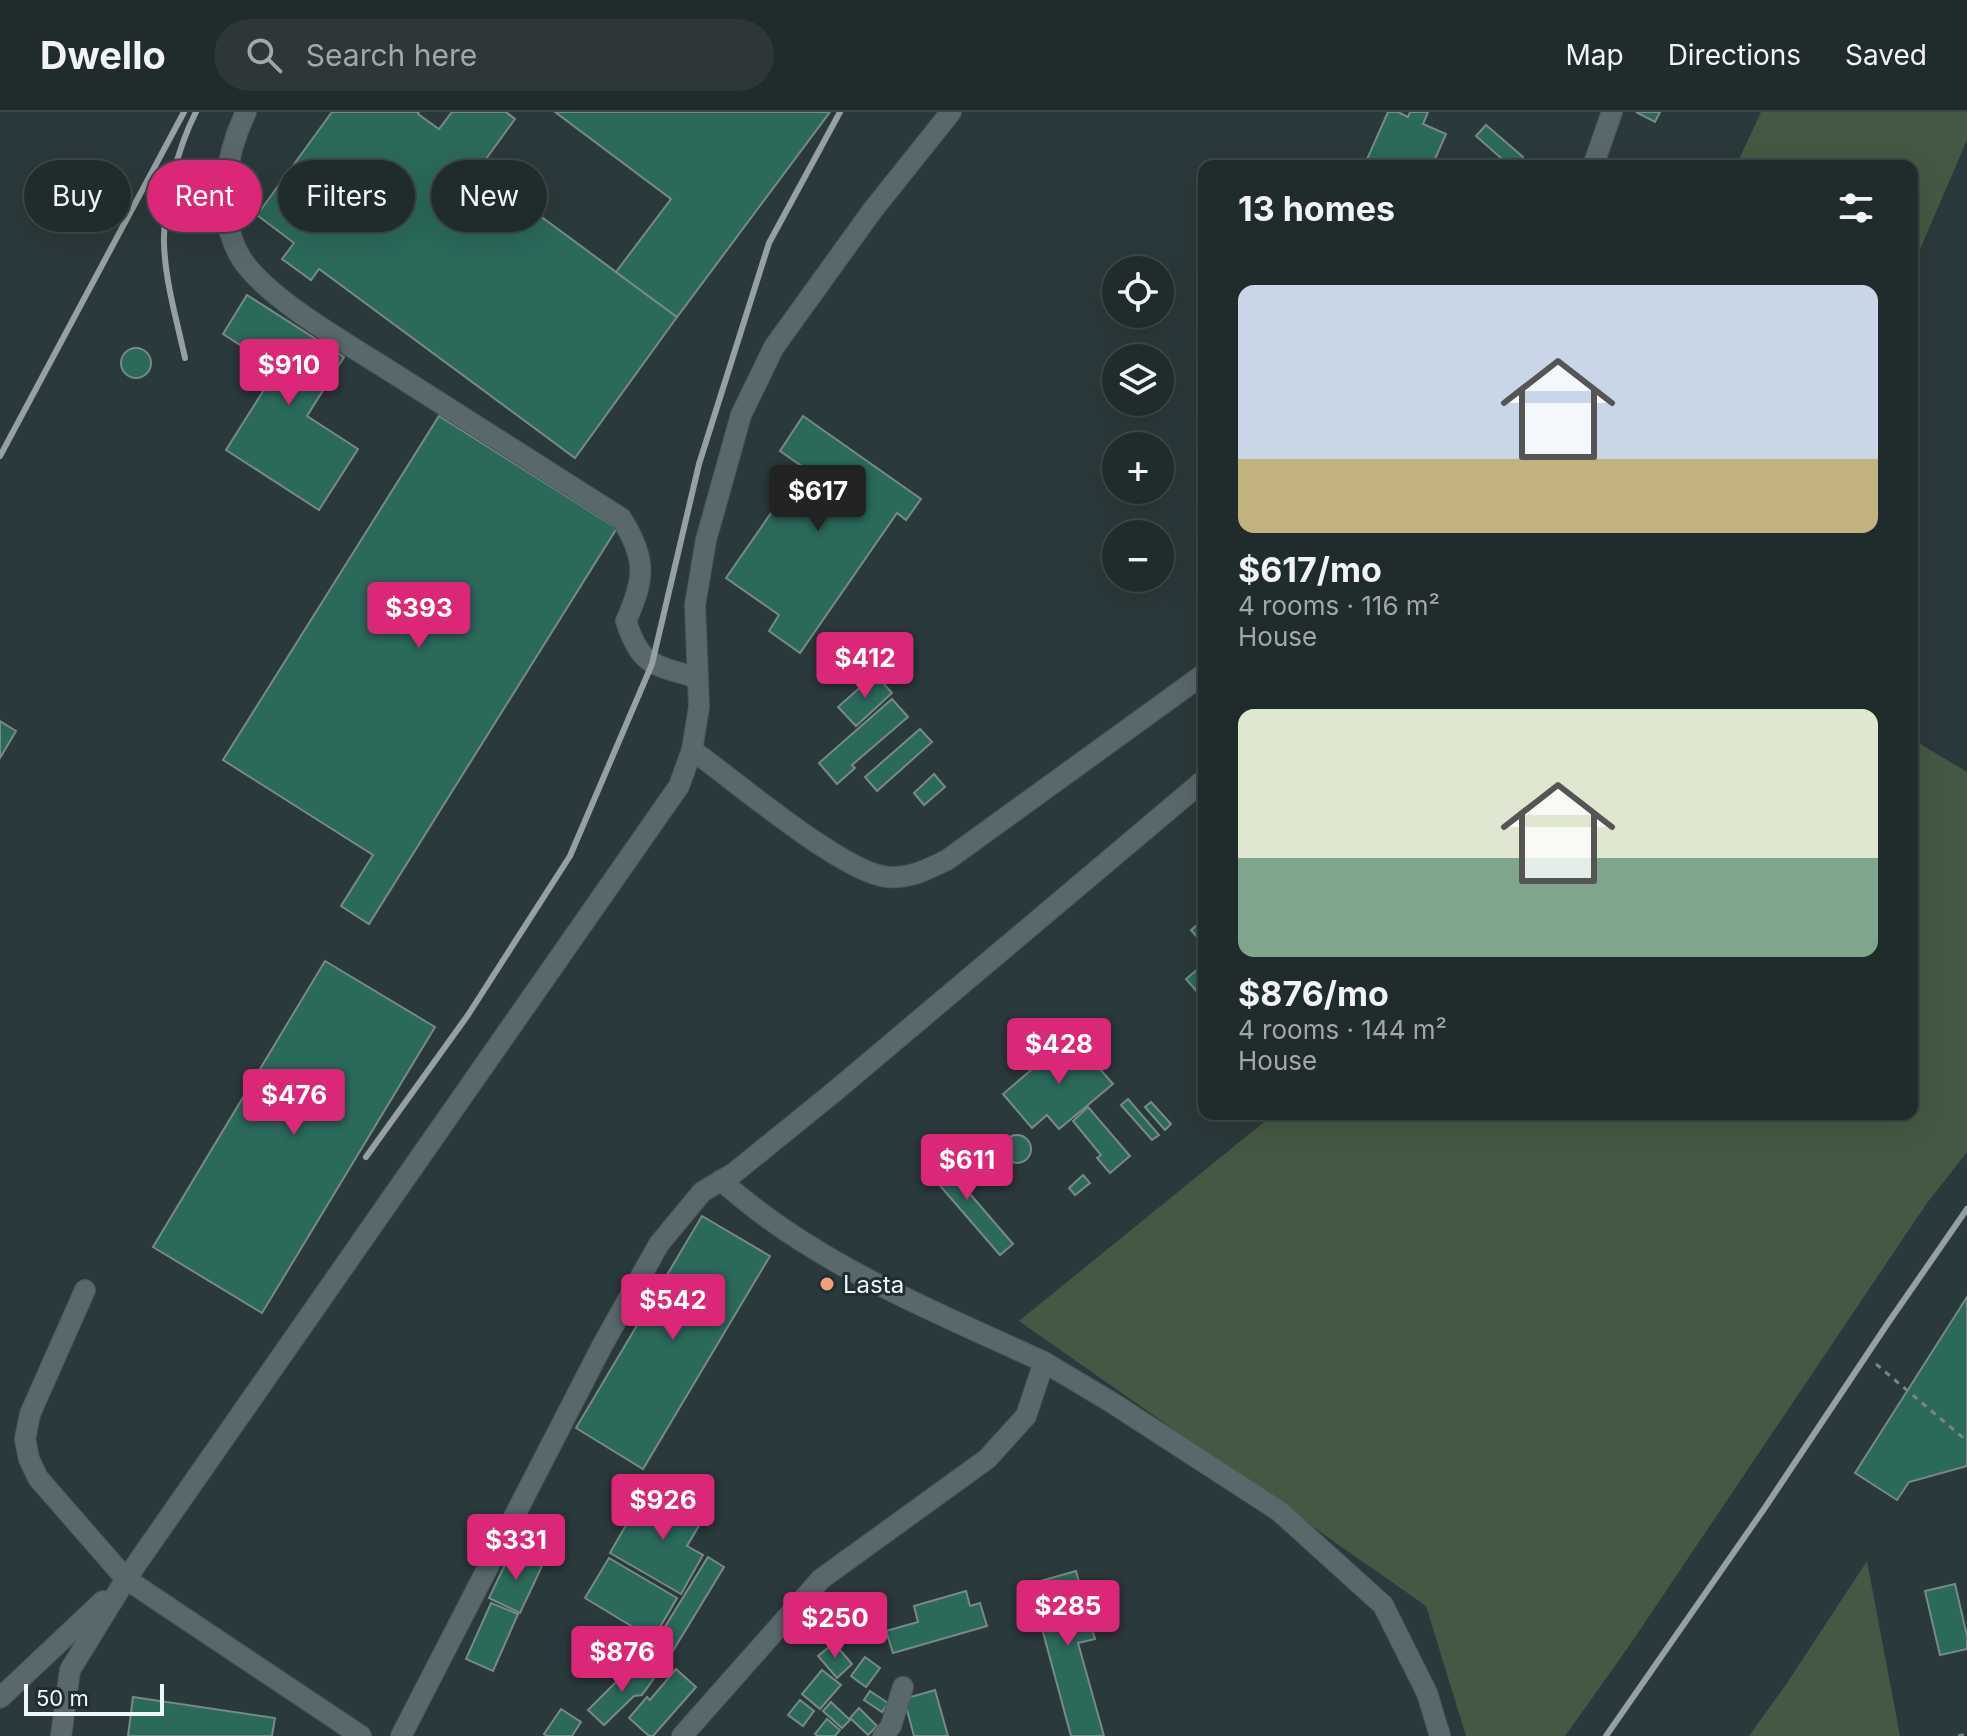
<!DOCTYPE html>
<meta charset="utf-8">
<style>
:root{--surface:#202b2c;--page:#2d3738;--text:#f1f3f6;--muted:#a2a7a9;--line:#3d4748;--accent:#db2777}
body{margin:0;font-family:Inter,sans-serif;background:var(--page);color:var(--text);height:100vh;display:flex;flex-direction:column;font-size:30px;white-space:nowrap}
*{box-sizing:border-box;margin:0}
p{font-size:26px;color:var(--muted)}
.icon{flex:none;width:44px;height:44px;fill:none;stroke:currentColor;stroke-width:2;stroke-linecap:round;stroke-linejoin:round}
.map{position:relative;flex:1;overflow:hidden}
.sheet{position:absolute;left:1198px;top:48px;width:720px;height:960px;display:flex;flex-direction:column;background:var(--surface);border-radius:16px;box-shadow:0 8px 32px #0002,0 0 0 2px var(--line)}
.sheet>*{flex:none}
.top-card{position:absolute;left:24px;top:48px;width:760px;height:72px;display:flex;gap:16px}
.buttons{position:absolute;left:1102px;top:144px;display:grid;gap:16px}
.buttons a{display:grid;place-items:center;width:72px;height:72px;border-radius:50%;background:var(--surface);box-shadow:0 8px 32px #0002,0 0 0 2px var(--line);font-size:40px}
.scale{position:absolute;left:24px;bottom:20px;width:140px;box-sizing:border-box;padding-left:8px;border:4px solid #eef7f8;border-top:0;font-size:22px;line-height:28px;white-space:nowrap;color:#eef7f8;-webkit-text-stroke:6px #202e31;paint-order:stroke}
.price{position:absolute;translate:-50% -68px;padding:0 18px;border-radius:8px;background:var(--accent);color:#fff;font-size:26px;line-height:52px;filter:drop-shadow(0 2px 4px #0008)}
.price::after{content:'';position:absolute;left:50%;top:48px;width:24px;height:18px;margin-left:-12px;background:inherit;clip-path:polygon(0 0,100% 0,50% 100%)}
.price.on{background:#222;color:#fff}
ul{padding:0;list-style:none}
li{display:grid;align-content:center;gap:16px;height:424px;padding:0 40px}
li span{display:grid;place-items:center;height:248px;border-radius:16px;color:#555}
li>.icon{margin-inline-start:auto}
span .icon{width:144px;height:144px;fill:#fffc;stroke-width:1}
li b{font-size:34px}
h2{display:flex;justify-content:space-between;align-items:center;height:96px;padding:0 40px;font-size:34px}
.tag{padding:0 28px;border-radius:36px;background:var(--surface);box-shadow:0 8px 32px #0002,0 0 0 2px var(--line);font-size:28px;line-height:72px}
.tag.on{background:var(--accent);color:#fff}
header{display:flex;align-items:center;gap:48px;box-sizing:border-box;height:112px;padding:0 40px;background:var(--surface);border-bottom:2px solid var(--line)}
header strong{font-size:38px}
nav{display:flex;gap:44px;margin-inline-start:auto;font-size:28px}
.search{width:560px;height:72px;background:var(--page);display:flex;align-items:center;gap:20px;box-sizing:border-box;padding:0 28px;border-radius:44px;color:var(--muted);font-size:30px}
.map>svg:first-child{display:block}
.green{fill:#445943}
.building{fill:#2b695b;stroke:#798984;stroke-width:2}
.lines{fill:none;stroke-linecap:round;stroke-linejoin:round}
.minor-casing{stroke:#4b585a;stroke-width:22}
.path{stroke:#788486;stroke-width:3;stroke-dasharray:6 6;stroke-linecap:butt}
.minor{stroke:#58686b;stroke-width:20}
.rail{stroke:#95a0a2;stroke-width:6}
.poi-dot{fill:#f1a17c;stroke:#202e31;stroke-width:3}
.labels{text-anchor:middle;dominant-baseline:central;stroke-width:6;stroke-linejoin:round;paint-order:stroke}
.poi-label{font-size:24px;fill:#eef7f8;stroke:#202e31;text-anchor:start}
</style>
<header>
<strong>Dwello</strong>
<div class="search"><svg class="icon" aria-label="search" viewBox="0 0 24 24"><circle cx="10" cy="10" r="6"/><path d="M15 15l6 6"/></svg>Search here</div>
<nav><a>Map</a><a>Directions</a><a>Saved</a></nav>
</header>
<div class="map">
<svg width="1967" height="1624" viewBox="0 0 1967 1624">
<rect width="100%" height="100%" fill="#2a393b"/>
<g class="green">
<path d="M1761,0H1967V28L1912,156V54H1736Z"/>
<path d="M1912,627L1967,660V1040L1927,1091L1627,1537L1565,1624H1466L1426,1494L1019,1209L1274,1002H1912Z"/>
<path d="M1867,1449L1900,1624H1749L1787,1571Z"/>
</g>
<g class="building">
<path d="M332,0H419L418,2L439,17L452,0H506L515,7L478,58L677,205L575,346L319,157L311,168L282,147L294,131L257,103Z"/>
<path d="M555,0H830L677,205L616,160L671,87Z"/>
<path d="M1388,0H1398L1408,5L1410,0H1428L1423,12L1446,22L1432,54H1364Z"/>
<path d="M1636,0H1660L1655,10Z"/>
<path d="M1486,13L1523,45L1516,54H1510L1476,24Z"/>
<path d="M247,183L344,245L307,304L358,337L319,398L226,338L277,257L223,222Z"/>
<circle cx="136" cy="251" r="15"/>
<path d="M439,304L617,416L369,812L341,794L373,743L223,648Z"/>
<path d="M803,304L921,387L906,408L897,401L800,541L769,519L779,503L726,466L803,355L780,339Z"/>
<path d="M875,562L892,581L856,614L838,595Z"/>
<path d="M892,587L908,605L852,653L855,656L837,672L819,651Z"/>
<path d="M0,609L16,619L0,646Z"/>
<path d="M920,617L932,630L877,679L865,665Z"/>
<path d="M934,662L945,675L924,693L914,681Z"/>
<path d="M1204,807V833L1191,818Z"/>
<path d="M325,849L435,915L262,1201L153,1135Z"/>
<path d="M1200,855L1204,859V877L1199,882L1186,867Z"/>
<path d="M1071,924L1113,972L1059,1017L1047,1003L1032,1016L1003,982Z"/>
<path d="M1128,987L1159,1023L1152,1028L1121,993Z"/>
<path d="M1151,990L1171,1012L1165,1018L1145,995Z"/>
<path d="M1088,995L1130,1044L1110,1061L1097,1046L1101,1043L1073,1009Z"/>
<circle cx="1017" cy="1037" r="14"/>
<path d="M939,1040L967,1073L964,1075L1013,1132L1000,1143L923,1054Z"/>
<path d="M1083,1063L1090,1071L1075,1083L1069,1076Z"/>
<path d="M702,1104L770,1144L643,1357L576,1316Z"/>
<path d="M1967,1185V1354L1909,1370L1897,1388L1855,1361Z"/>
<path d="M667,1377L707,1400L687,1434L703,1443L681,1482L610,1441L633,1401L648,1410Z"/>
<path d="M511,1440L542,1454L520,1501L489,1486Z"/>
<path d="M708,1445L724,1455L671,1542L655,1531Z"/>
<path d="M609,1446L677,1486L653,1527L585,1486Z"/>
<path d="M1076,1459L1095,1527L1078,1531L1104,1624H1071L1030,1472Z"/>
<path d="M1955,1472L1967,1524V1537L1940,1543L1925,1479Z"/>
<path d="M966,1479L970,1494L980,1491L987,1514L893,1541L886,1519L918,1510L914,1494Z"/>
<path d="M491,1491L518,1502L493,1559L466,1547Z"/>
<path d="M834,1531L852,1552L837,1566L818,1544Z"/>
<path d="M865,1545L880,1556L866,1575L851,1564Z"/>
<path d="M656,1556L654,1566L642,1583L634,1584L604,1613L588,1598L627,1559Z"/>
<path d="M676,1557L696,1575L653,1624H649L629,1606L647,1585L650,1588Z"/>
<path d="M822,1558L841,1573L820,1597L802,1582Z"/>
<path d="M935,1578L948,1624H914L904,1587Z"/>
<path d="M870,1579L888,1591L882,1600L864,1588Z"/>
<path d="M133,1585L275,1606L272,1624H128Z"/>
<path d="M800,1588L814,1599L803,1614L788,1603Z"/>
<path d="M831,1590L850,1608L842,1616L823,1599Z"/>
<path d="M859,1596L877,1614L868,1623L850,1606Z"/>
<path d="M561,1597L581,1610L572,1624H547L544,1622Z"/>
<path d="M827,1607L840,1618L835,1624H818L815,1622Z"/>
</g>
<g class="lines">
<defs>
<g id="minor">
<path d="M246,0C225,44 215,102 241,146C266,186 349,233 390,259C467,308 544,357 621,406C647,447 645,466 626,509C641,556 654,552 697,566"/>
<path d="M1593,54L1612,0"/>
<path d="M692,638C733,667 844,762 888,765C910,767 928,757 947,748L1204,562"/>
<path d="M85,1178L30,1302L25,1327L29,1347L38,1366L126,1467L361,1624"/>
<path d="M1044,1250L1111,1290L1279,1399L1383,1493L1427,1581L1440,1624"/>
<path d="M0,1586L103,1489"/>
<path d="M61,1624L70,1558L126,1467L679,674L692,638L699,595L695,493L706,428L741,303L774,235L872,99L951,0"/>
<path d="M401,1624L602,1234L659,1132L702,1080L734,1061L834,980L1204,668"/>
<path d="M682,1624L821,1467L987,1347L1026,1304L1044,1250C934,1199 811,1151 721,1068"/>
<path d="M883,1624L891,1614L903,1575"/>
</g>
</defs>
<use href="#minor" class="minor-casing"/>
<g class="path">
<path d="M1876,1252L1967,1329"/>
<path d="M1958,1624L1967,1622"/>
</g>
<use href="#minor" class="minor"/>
<g class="rail">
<path d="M185,246C177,209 165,169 164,131C163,92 178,35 196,0"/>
<path d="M0,344L184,0"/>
<path d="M366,1045L468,903L570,744L652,552L699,352L769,131L840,0"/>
<path d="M1606,1624L1764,1397L1888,1211L1967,1097"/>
</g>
</g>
<circle class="poi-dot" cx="827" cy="1172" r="8"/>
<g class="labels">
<g class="poi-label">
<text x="843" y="1172">Lasta</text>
</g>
</g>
</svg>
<div class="buttons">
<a><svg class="icon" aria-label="locate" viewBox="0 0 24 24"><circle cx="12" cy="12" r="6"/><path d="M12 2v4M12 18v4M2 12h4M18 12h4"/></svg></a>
<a><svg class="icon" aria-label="layers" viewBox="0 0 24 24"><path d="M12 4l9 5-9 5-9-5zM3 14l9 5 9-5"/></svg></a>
<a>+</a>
<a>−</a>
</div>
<div class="scale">50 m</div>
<b class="price" style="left:289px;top:295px">$910</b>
<b class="price on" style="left:818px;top:421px">$617</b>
<b class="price" style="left:419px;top:538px">$393</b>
<b class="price" style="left:865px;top:588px">$412</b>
<b class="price" style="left:1059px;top:974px">$428</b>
<b class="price" style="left:294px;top:1025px">$476</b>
<b class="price" style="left:967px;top:1090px">$611</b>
<b class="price" style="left:673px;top:1230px">$542</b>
<b class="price" style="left:663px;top:1430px">$926</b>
<b class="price" style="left:516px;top:1470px">$331</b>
<b class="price" style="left:1068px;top:1536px">$285</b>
<b class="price" style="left:835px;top:1548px">$250</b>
<b class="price" style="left:622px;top:1582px">$876</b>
<div class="top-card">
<a class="tag">Buy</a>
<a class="tag on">Rent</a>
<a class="tag">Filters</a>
<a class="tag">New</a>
</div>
<section class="sheet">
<h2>13 homes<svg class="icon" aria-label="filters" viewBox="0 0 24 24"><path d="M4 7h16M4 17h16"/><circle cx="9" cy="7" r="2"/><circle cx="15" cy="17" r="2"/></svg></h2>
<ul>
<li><span style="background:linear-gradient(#c9d6e8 70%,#c2b280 0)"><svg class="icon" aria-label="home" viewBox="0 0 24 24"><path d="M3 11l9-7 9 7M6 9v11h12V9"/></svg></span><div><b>$617/mo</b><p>4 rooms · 116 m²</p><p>House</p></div></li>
<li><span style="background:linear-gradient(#dfe7d0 60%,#7fa58c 0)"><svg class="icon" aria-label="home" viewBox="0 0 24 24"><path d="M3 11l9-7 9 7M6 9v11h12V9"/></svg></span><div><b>$876/mo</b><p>4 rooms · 144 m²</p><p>House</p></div></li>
</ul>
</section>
</div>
